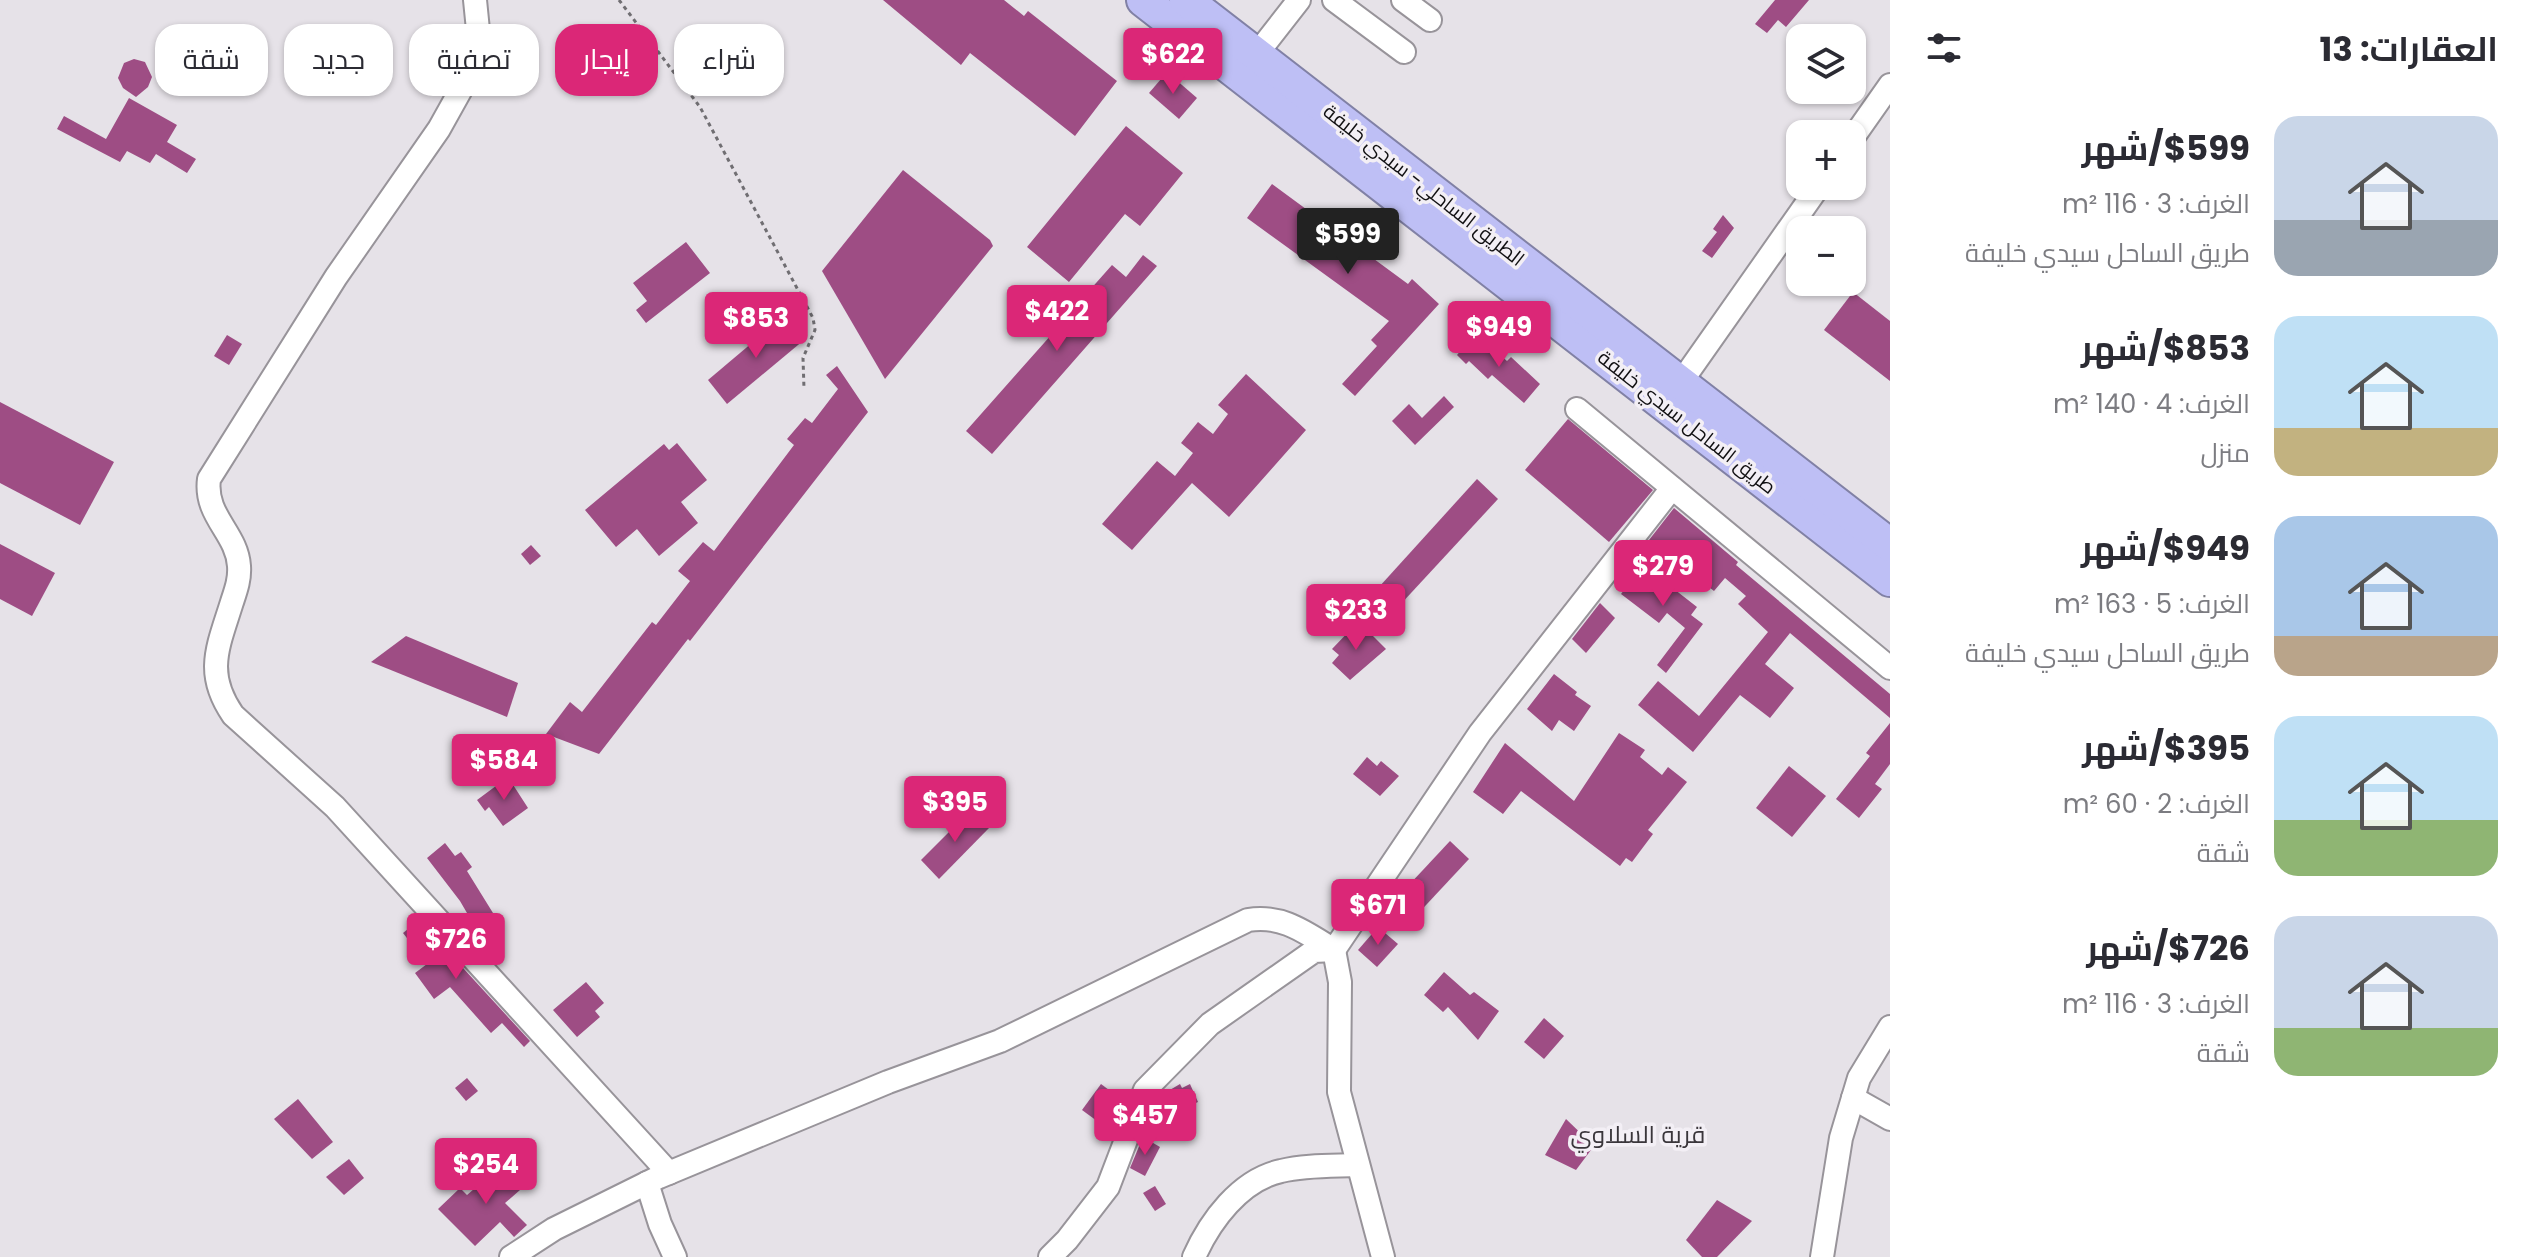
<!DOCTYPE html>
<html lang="ar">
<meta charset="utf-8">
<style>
:root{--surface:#fff;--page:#f7f7f7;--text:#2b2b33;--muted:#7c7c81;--accent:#db2777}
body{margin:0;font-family:Poppins,Cairo,sans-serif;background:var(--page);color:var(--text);direction:rtl;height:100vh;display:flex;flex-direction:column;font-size:30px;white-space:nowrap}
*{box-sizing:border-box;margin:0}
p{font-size:26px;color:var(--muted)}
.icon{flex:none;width:44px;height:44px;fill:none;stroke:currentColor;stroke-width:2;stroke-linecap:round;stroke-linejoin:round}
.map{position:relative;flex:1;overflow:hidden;direction:ltr}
.drawer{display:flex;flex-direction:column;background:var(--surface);width:640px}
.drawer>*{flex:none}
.hud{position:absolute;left:24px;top:24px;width:760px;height:72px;direction:rtl;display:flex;gap:16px}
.fabs{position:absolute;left:1786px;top:24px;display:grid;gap:16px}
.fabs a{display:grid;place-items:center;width:80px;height:80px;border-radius:16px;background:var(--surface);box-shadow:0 2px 6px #0004;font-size:40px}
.price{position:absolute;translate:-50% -68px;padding:0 18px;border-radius:8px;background:var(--accent);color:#fff;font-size:26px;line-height:52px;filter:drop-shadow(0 2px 4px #0008)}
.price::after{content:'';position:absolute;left:50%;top:48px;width:24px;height:18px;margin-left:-12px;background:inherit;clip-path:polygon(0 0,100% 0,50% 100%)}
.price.active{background:#222;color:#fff}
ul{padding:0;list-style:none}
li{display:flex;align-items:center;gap:24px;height:200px;padding:0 32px}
li span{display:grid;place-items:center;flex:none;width:224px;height:160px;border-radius:24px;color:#555}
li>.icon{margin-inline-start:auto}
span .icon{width:96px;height:96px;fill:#fffc;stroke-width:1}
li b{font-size:34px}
h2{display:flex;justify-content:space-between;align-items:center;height:96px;padding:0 32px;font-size:34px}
.chip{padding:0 28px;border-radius:24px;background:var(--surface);box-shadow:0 2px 6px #0004;font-size:28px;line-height:72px}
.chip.active{background:var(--accent);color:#fff}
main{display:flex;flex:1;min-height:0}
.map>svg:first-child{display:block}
.building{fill:#9e4d84}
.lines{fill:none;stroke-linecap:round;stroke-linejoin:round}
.minor-casing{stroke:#98949a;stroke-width:26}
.highway-casing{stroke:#8181a5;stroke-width:36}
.path{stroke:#706e72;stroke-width:3;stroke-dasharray:4 4;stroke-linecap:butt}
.minor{stroke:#fff;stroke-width:22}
.highway{stroke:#bebff5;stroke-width:32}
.labels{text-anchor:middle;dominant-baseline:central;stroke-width:7;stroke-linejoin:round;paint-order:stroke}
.street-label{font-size:20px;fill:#100f11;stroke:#f3eff5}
.quarter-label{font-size:24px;fill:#3a363b;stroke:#f3eff5}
</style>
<main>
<section class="drawer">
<h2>العقارات: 13<svg class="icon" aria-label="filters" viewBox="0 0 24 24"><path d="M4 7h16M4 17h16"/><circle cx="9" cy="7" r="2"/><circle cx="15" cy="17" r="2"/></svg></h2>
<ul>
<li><span style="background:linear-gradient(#c9d6e8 65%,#9aa5b1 0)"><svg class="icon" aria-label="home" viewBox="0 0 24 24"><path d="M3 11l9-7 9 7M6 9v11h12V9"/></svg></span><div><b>$599/شهر</b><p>الغرف: 3 · 116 m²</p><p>طريق الساحل سيدي خليفة</p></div></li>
<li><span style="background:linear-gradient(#bfe0f5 70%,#c2b280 0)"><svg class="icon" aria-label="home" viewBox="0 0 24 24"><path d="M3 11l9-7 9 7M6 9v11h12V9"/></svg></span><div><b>$853/شهر</b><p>الغرف: 4 · 140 m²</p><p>منزل</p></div></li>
<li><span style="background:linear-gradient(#a9c7e8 75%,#b9a48a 0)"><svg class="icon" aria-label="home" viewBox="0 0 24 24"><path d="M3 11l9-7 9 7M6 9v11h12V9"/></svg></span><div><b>$949/شهر</b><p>الغرف: 5 · 163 m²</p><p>طريق الساحل سيدي خليفة</p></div></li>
<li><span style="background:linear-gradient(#bfe0f5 65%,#8fb573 0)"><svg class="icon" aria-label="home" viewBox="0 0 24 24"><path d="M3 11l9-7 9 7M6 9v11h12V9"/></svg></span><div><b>$395/شهر</b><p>الغرف: 2 · 60 m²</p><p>شقة</p></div></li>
<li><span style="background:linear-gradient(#c9d6e8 70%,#8fb573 0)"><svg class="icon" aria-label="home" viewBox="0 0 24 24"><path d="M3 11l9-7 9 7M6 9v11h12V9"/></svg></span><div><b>$726/شهر</b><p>الغرف: 3 · 116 m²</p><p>شقة</p></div></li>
</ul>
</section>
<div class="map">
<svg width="1890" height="1257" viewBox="0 0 1890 1257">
<rect width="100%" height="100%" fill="#e6e2e8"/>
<g class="building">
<path d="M883,0H1004L1024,16L1028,11L1117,81L1075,136L970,53L961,65Z"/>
<path d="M1775,0H1809L1786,27L1778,20L1767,33L1755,24Z"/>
<path d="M134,59L145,62L152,77L148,87L136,97L123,88L118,78L124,63Z"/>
<path d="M1167,72L1197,98L1179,119L1149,93Z"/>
<path d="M129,98L177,125L167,142L196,159L187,173L156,154L150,163L127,151L120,162L57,129L64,116L106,139Z"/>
<path d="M1126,126L1183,173L1140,226L1125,214L1069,282L1027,247Z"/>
<path d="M903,170L990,240L993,246L885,379L822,271Z"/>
<path d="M1272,184L1408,284L1412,279L1439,304L1355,396L1342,384L1377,346L1371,340L1389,321L1247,218Z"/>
<path d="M1723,215L1734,228L1712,258L1702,251L1717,232L1713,229Z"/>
<path d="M686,242L710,273L646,323L636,310L647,301L633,283Z"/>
<path d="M1143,255L1157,266L992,454L966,431L1052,334L1038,322L1052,306L1065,318L1112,265L1126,277Z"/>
<path d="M1853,292L1890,321V381L1824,330Z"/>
<path d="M784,316L804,340L727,404L708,380Z"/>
<path d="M227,335L242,344L229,365L214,356Z"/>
<path d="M1474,335L1498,356L1499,354L1507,361L1511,357L1540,384L1524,403L1492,375L1488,379L1469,361L1466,364L1457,355Z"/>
<path d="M837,366L868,412L690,641L688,639L599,754L546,734L570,702L582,712L652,622L656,625L690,581L678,571L703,542L714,551L794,445L787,439L805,418L812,423L838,389L826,375Z"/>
<path d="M1246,374L1306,430L1229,517L1192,483L1132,550L1102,524L1157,461L1175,476L1193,453L1181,443L1198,422L1213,434L1228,414L1218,405Z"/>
<path d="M1444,396L1454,407L1415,445L1392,421L1409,404L1422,418Z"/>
<path d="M0,402L114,462L80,525L0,483Z"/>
<path d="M1568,419L1653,490L1609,542L1525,470Z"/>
<path d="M677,443L707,480L681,502L698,523L659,556L637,529L616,547L585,510L664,444L669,450Z"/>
<path d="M1477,479L1498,499L1399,606L1379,587Z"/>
<path d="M1674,508L1738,562L1736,565L1890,694V718L1790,633L1765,664L1794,688L1770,718L1740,695L1693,752L1638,705L1658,681L1699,716L1768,632L1738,604L1746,596L1725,578L1714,591L1649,540Z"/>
<path d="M0,544L55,573L32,616L0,599Z"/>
<path d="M531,545L541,556L530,565L521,554Z"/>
<path d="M1638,561L1697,607L1691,615L1703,624L1666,673L1657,665L1685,628L1667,613L1659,623L1621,594L1635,576L1630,572Z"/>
<path d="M1600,603L1615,618L1586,653L1572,639Z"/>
<path d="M1355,625L1366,635L1369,632L1386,649L1350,680L1332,663L1339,655L1332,649Z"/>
<path d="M406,636L518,683L507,717L371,662Z"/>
<path d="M1554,674L1577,692L1575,695L1591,706L1574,731L1559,720L1552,731L1527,709Z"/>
<path d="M1890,723V764L1875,784L1882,789L1859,818L1836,799L1870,756L1866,753Z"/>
<path d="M1619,733L1645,750L1640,757L1662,775L1668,767L1687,782L1648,830L1653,834L1632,862L1626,858L1620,866L1521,791L1503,814L1473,792L1505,743L1574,801Z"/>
<path d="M529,734L536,744L514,760L507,750Z"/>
<path d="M1367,757L1377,766L1381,761L1399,776L1380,796L1353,774Z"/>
<path d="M1789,766L1826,796L1792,837L1756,808Z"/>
<path d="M508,777L528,808L503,826L489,807L485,811L477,800Z"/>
<path d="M972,809L990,827L939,879L921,860Z"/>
<path d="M1450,841L1469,859L1413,919L1394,901Z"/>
<path d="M445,843L455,856L461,852L472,867L467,871L493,913L474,925L460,901L427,858Z"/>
<path d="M419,920L530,1041L524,1047L502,1023L491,1033L450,987L434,999L415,973L427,964L403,933Z"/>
<path d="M1378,927L1398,944L1377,967L1358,950Z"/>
<path d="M1444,972L1470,995L1474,992L1499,1011L1478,1040L1448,1007L1443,1012L1424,995Z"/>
<path d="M586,982L604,1003L595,1011L600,1017L577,1037L553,1010Z"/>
<path d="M1544,1018L1564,1036L1544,1059L1524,1042Z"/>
<path d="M467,1078L478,1091L466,1101L455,1088Z"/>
<path d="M1101,1084L1125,1102L1112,1132L1082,1110Z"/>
<path d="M1180,1084L1182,1088L1190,1084L1198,1102L1167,1116L1158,1097Z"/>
<path d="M298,1099L333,1142L312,1159L274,1119Z"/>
<path d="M1566,1119L1594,1146L1576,1170L1545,1155Z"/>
<path d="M1143,1137L1160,1147L1145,1176L1130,1168Z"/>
<path d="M349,1159L364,1178L344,1195L326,1177Z"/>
<path d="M514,1159L523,1170L511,1180L520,1190L505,1203L527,1225L514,1237L500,1222L475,1246L438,1209L460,1188L467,1195L495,1171L497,1174Z"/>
<path d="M1155,1186L1166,1204L1155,1211L1143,1193Z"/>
<path d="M1717,1200L1752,1221L1717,1257H1702L1686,1240Z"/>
</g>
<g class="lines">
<defs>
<g id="minor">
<path d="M475,0L479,40L473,68L439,129L336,277L209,479C204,516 237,533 239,566C240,579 236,590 232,602C218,647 204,673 233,715L335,807L669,1173"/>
<path d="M1334,0L1404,52"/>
<path d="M1403,0L1430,20"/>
<path d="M1256,55L1299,0"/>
<path d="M1852,139L1890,85"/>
<path d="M1672,395L1819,186"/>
<path d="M1577,409L1890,668"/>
<path d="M1334,950L1480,733L1672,488"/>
<path d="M1853,1098L1890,1119"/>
<path d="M647,1183L660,1224L675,1257"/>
<path d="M511,1257L554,1229L659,1177L888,1082L1000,1041L1248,920C1282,914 1306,933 1334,950L1340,982L1339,1092L1383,1257"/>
<path d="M1050,1257L1067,1240L1108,1187L1145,1090L1210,1024L1314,951L1334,950"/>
<path d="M1194,1257C1210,1221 1240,1180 1281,1171C1305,1165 1332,1166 1357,1165"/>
<path d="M1822,1257L1841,1138L1859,1078L1890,1027"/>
</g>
<g id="highway">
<path d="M1143,0L1890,580"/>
<path d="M1186,0L1890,545"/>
</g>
</defs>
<use href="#minor" class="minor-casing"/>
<use href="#highway" class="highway-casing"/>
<path class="path" d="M619,0L700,107L813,318L815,330L803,358L804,389"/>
<use href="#minor" class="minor"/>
<use href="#highway" class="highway"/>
</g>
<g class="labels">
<g class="street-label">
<text transform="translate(1424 185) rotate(38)">الطريق الساحلي- سيدي خليفة</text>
<text transform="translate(1687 422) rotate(38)">طريق الساحل سيدي خليفة</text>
</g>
<g class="quarter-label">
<text x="1638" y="1134">قرية السلاوي</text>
</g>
</g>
</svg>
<div class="fabs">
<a><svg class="icon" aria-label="layers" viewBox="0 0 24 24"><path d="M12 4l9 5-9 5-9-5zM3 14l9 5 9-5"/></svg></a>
<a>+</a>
<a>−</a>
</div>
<b class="price" style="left:1173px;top:96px">$622</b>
<b class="price active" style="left:1348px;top:276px">$599</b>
<b class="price" style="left:1057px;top:353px">$422</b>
<b class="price" style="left:756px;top:360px">$853</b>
<b class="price" style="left:1499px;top:369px">$949</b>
<b class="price" style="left:1663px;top:608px">$279</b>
<b class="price" style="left:1356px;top:652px">$233</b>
<b class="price" style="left:504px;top:802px">$584</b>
<b class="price" style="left:955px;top:844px">$395</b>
<b class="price" style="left:1378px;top:947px">$671</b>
<b class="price" style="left:456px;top:981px">$726</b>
<b class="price" style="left:1145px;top:1157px">$457</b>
<b class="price" style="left:486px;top:1206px">$254</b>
<div class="hud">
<a class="chip">شراء</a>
<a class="chip active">إيجار</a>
<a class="chip">تصفية</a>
<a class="chip">جديد</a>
<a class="chip">شقة</a>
</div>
</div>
</main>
